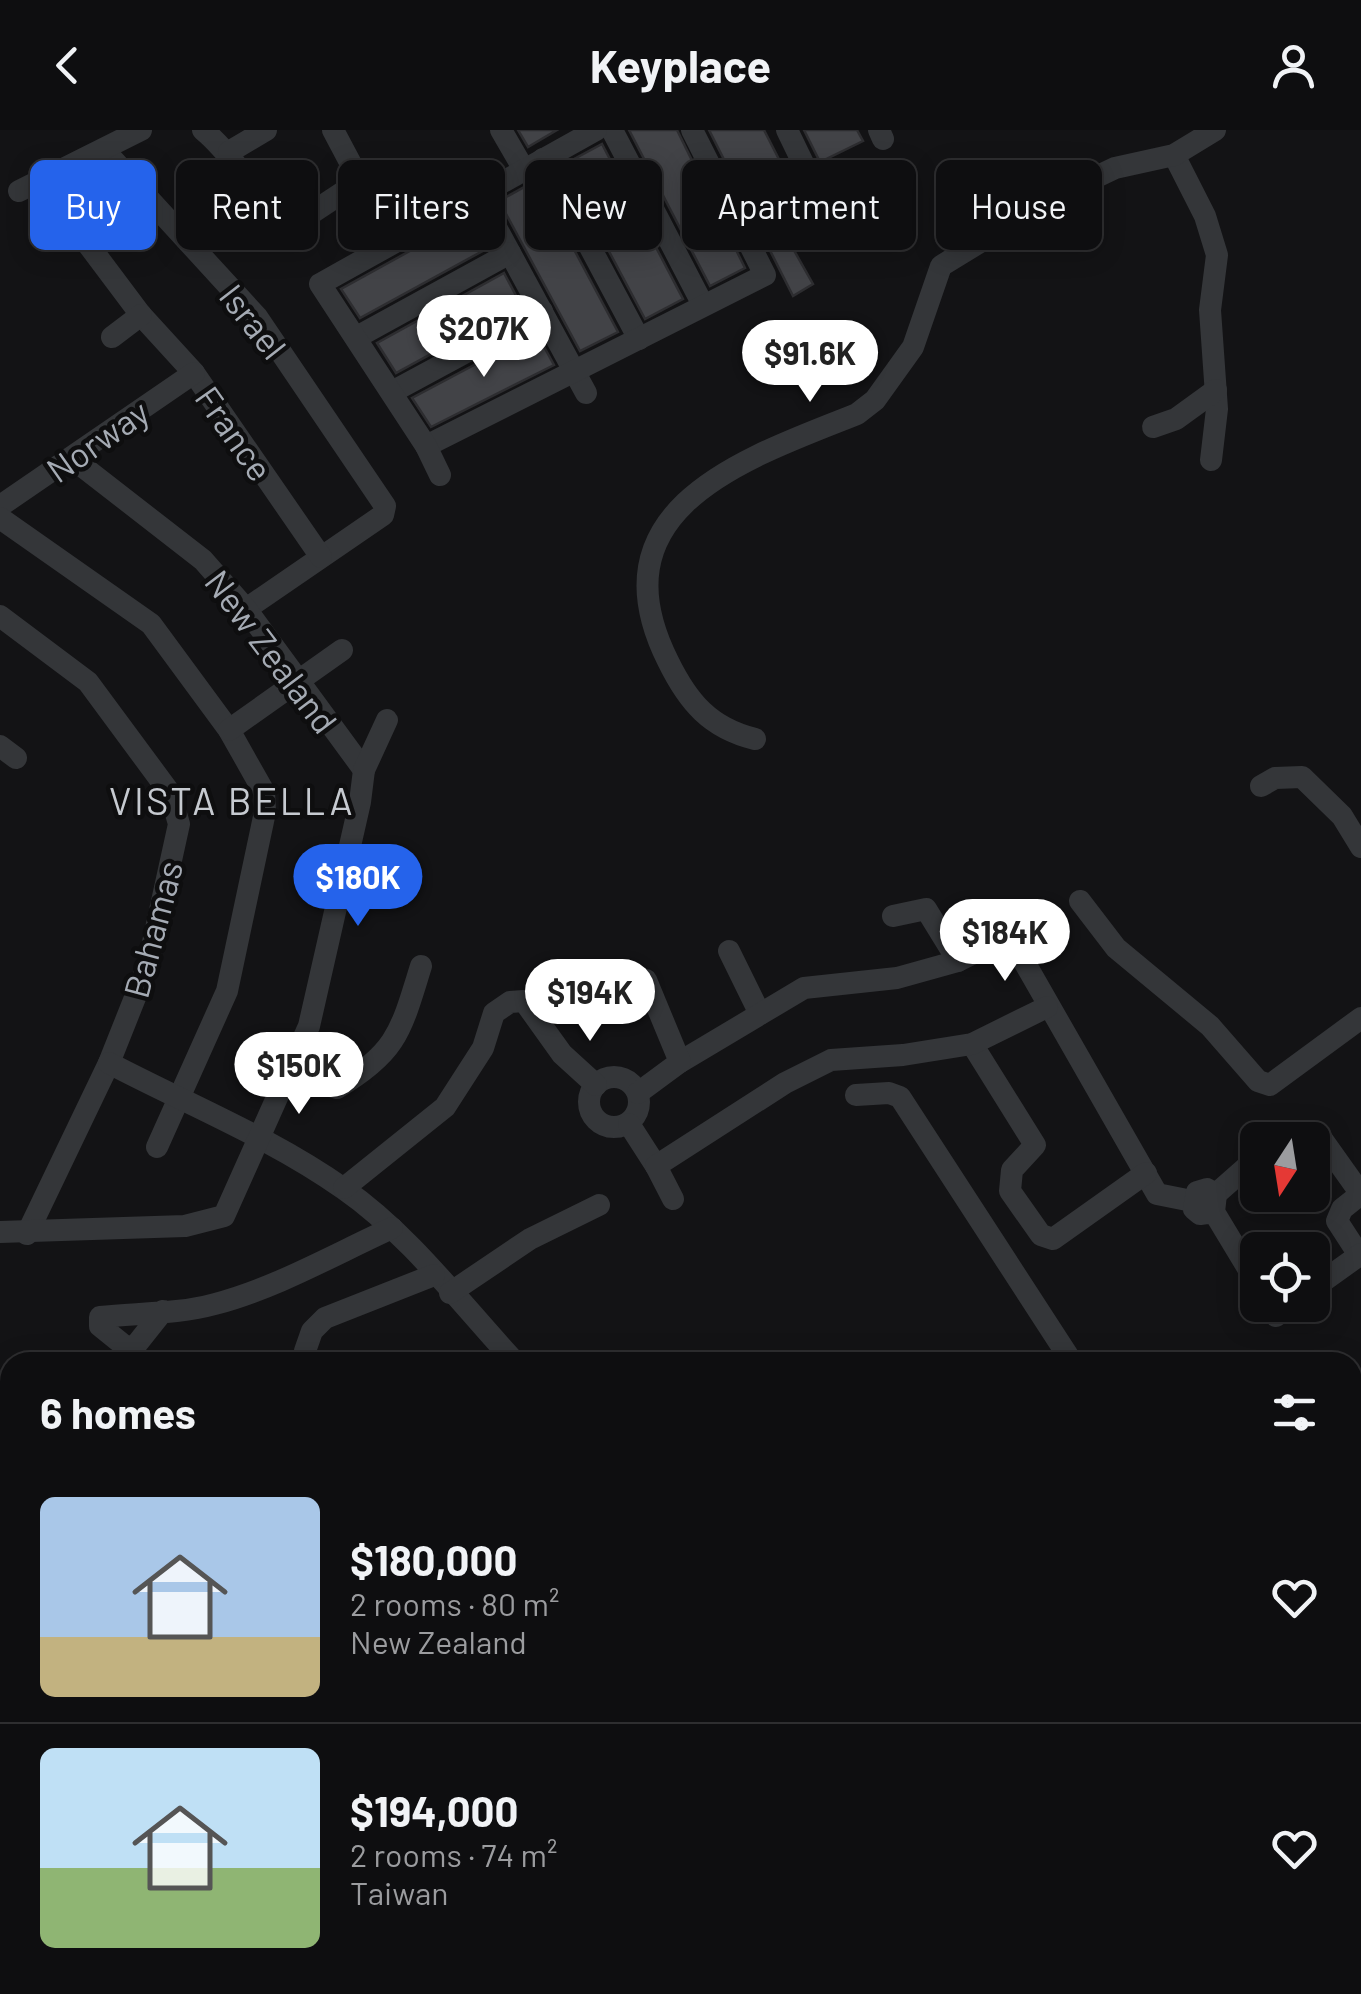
<!DOCTYPE html>
<meta charset="utf-8">
<style>
:root{--surface:#0e0e10;--page:#171719;--text:#f1f3f6;--muted:#9b9c9f;--line:#2e2e30;--accent:#2563eb}
body{margin:0;font-family:Barlow,sans-serif;background:var(--page);color:var(--text);height:100vh;display:flex;flex-direction:column;font-size:38px;white-space:nowrap}
*{box-sizing:border-box;margin:0}
p{font-size:32px;color:var(--muted)}
.icon{flex:none;width:55px;height:55px;fill:none;stroke:currentColor;stroke-width:2;stroke-linecap:round;stroke-linejoin:round}
.map{position:relative;flex:1;overflow:hidden}
.side{position:absolute;left:0px;top:1222px;width:1362px;height:642px;display:flex;flex-direction:column;background:var(--surface);border-radius:30px 30px 0 0;box-shadow:0 5px 25px #0003,0 0 0 2px var(--line)}
.side>*{flex:none}
.top-card{position:absolute;left:30px;top:30px;width:1302px;height:90px;display:flex;gap:20px}
.needle{width:65px;rotate:192deg}
.buttons{position:absolute;left:1240px;top:992px;display:grid;gap:20px}
.buttons a{display:grid;place-items:center;width:90px;height:90px;border-radius:15px;background:var(--surface);box-shadow:0 5px 25px #0003,0 0 0 2px var(--line);font-size:50px}
.price{position:absolute;translate:-50% -85px;padding:0 22px;border-radius:35px;background:#fff;color:#222;font-size:32px;line-height:65px;filter:drop-shadow(0 2px 5px #0008)}
.price::after{content:'';position:absolute;left:50%;top:60px;width:30px;height:22px;margin-left:-15px;background:inherit;clip-path:polygon(0 0,100% 0,50% 100%)}
.price.current{background:var(--accent);color:#fff}
ul{padding:0;list-style:none}
li{display:flex;align-items:center;gap:30px;height:250px;padding:0 40px}
li+li{border-top:2px solid var(--line)}
li span{display:grid;place-items:center;flex:none;width:280px;height:200px;border-radius:15px;color:#555}
li>.icon{margin-inline-start:auto}
span .icon{width:120px;height:120px;fill:#fffc;stroke-width:1}
li b{font-size:42px}
h2{display:flex;justify-content:space-between;align-items:center;height:120px;padding:0 40px;font-size:42px}
.chip{padding:0 35px;border-radius:15px;background:var(--surface);box-shadow:0 5px 25px #0003,0 0 0 2px var(--line);font-size:35px;line-height:90px}
.chip.current{background:var(--accent);color:#fff}
header{display:flex;justify-content:space-between;align-items:center;height:130px;padding:0 40px;background:var(--surface);font-size:45px;font-weight:700}
.map>svg:first-child{display:block}
.building{fill:#424347;stroke:#2d2d30;stroke-width:2.5}
.lines{fill:none;stroke-linecap:round;stroke-linejoin:round}
.minor{stroke:#343639;stroke-width:22}
.major{stroke:#505358;stroke-width:30}
.labels{text-anchor:middle;dominant-baseline:central;stroke-width:9;stroke-linejoin:round;paint-order:stroke}
.street-label{font-size:35px;fill:#a5abb4;stroke:#0e0e0f}
.neighbourhood-label{font-size:38px;letter-spacing:2.5px;fill:#c6cad0;stroke:#0e0e0f}
</style>
<header><svg class="icon" aria-label="back" viewBox="0 0 24 24"><path d="M15 5l-7 7 7 7"/></svg>Keyplace<svg class="icon" aria-label="person" viewBox="0 0 24 24"><circle cx="12" cy="8" r="4"/><path d="M4 21q1-7 8-7t8 7"/></svg></header>
<div class="map">
<svg width="1361" height="1864" viewBox="0 0 1361 1864">
<rect width="100%" height="100%" fill="#131315"/>
<g class="building">
<path d="M518,0H557L528,17Z"/>
<path d="M629,0H677L745,138L710,156Z"/>
<path d="M709,0H764L787,45L760,60L813,154L793,166Z"/>
<path d="M804,0H857L863,11L820,32Z"/>
<path d="M602,14L683,169L645,189L563,35Z"/>
<path d="M537,50L618,202L580,221L499,71Z"/>
<path d="M473,86L490,117L360,188L341,159Z"/>
<path d="M504,143L521,175L396,243L377,213Z"/>
<path d="M536,202L554,235L431,297L412,268Z"/>
</g>
<g class="lines">
<g class="minor">
<path d="M203,0C236,27 255,68 289,92L304,88L360,51L333,0"/>
<path d="M501,0L523,38"/>
<path d="M612,0L703,175"/>
<path d="M787,0L803,33"/>
<path d="M879,0L883,9"/>
<path d="M104,20L257,187L385,376L383,385L246,479"/>
<path d="M229,22L266,0"/>
<path d="M1174,25L1205,86L1217,125L1210,180L1217,279L1211,330"/>
<path d="M543,29L639,209"/>
<path d="M42,53L141,185L194,243L321,427"/>
<path d="M19,61L141,0"/>
<path d="M479,66L586,263"/>
<path d="M112,207L141,185"/>
<path d="M357,207L510,123"/>
<path d="M392,262L542,181"/>
<path d="M1153,297L1176,289L1216,260"/>
<path d="M426,316L765,145L692,0"/>
<path d="M73,329L203,430L246,479L364,640"/>
<path d="M440,345L426,316L320,154L596,0"/>
<path d="M0,376L194,243"/>
<path d="M0,388L151,494L229,600L264,662L265,682L227,861L157,1017"/>
<path d="M0,486L88,552L170,663L179,694L148,835L109,933L27,1104"/>
<path d="M229,600L342,520"/>
<path d="M755,609C710,598 688,572 668,531C592,379 743,329 857,284L875,270L913,217L941,136L1050,69L1115,38L1174,25L1215,0"/>
<path d="M0,616L16,628"/>
<path d="M1261,656L1275,648L1302,647L1342,686L1361,717"/>
<path d="M1080,771L1116,818L1210,896L1258,951L1270,955L1361,888"/>
<path d="M893,786L926,779L958,831"/>
<path d="M1010,807L1157,1064L1192,1071"/>
<path d="M729,821L760,884"/>
<path d="M972,914L1035,1015L1012,1040L1010,1061L1041,1105L1053,1109L1146,1043"/>
<path d="M680,932L804,858L897,848L958,831L1043,789"/>
<path d="M109,933C187,974 272,1008 344,1059C410,1105 461,1174 515,1232"/>
<path d="M291,943L337,958C398,922 401,900 421,836"/>
<circle cx="614" cy="972" r="25"/>
<path d="M638,963L680,932L646,850"/>
<path d="M856,965L889,963L900,967L1072,1232"/>
<path d="M629,994L656,1036"/>
<path d="M1276,1010L1283,1004L1319,1005L1361,1064L1342,1079L1337,1091L1359,1125"/>
<path d="M344,1058L445,977L483,918L494,883L510,872L524,871L562,924L596,955"/>
<path d="M1216,1064L1258,1027"/>
<path d="M673,1069L656,1036L785,953L831,930L903,925L972,914L1047,877"/>
<path d="M1214,1082L1200,1084L1194,1079L1197,1062L1207,1059L1216,1064L1214,1082L1258,1155"/>
<path d="M0,1102L185,1096L224,1086L309,896L360,672L364,640L387,590"/>
<path d="M1312,1159L1361,1124"/>
<path d="M450,1163L530,1109L599,1075"/>
<path d="M1269,1175L1276,1186L1291,1175"/>
<path d="M163,1181L136,1215L126,1217L100,1196V1187C137,1183 179,1184 215,1174C276,1158 335,1124 392,1098"/>
<path d="M305,1221L312,1201L325,1188L434,1145"/>
<path d="M1352,1489L1361,1491"/>
<path d="M225,1855L229,1864"/>
<path d="M608,1855L613,1864"/>
<path d="M812,1855L818,1864"/>
<path d="M1070,1855L1075,1864"/>
<path d="M401,1864L430,1855"/>
<path d="M724,1864L737,1855"/>
</g>
<g class="major">
<path d="M1352,1825L1361,1819"/>
<path d="M1291,1864L1305,1855"/>
</g>
</g>
<g class="labels">
<g class="street-label">
<text transform="translate(254 191) rotate(52)">Israel</text>
<text transform="translate(235 303) rotate(55)">France</text>
<text transform="translate(97 310) rotate(-35)">Norway</text>
<text transform="translate(272 521) rotate(53)">New Zealand</text>
<text transform="translate(152 799) rotate(-75)">Bahamas</text>
</g>
<g class="neighbourhood-label">
<text x="232" y="670">VISTA BELLA</text>
</g>
</g>
</svg>
<div class="buttons">
<a><svg class="needle" viewBox="-14 -14 28 28"><path d="M0-13l5 13h-10z" fill="#e53935"/><path d="M0 13l5-13h-10z" fill="#9b9c9f"/></svg></a>
<a><svg class="icon" aria-label="locate" viewBox="0 0 24 24"><circle cx="12" cy="12" r="6"/><path d="M12 2v4M12 18v4M2 12h4M18 12h4"/></svg></a>
</div>
<b class="price" style="left:484px;top:250px">$207K</b>
<b class="price" style="left:810px;top:275px">$91.6K</b>
<b class="price current" style="left:358px;top:799px">$180K</b>
<b class="price" style="left:1005px;top:854px">$184K</b>
<b class="price" style="left:590px;top:914px">$194K</b>
<b class="price" style="left:299px;top:987px">$150K</b>
<div class="top-card">
<a class="chip current">Buy</a>
<a class="chip">Rent</a>
<a class="chip">Filters</a>
<a class="chip">New</a>
<a class="chip">Apartment</a>
<a class="chip">House</a>
</div>
<section class="side">
<h2>6 homes<svg class="icon" aria-label="filters" viewBox="0 0 24 24"><path d="M4 7h16M4 17h16"/><circle cx="9" cy="7" r="2"/><circle cx="15" cy="17" r="2"/></svg></h2>
<ul>
<li><span style="background:linear-gradient(#a9c7e8 70%,#c2b280 0)"><svg class="icon" aria-label="home" viewBox="0 0 24 24"><path d="M3 11l9-7 9 7M6 9v11h12V9"/></svg></span><div><b>$180,000</b><p>2 rooms · 80 m²</p><p>New Zealand</p></div><svg class="icon" aria-label="heart" viewBox="0 0 24 24"><path d="M12 20l-8-8c-3-5 5-10 8-4 3-6 11-1 8 4z"/></svg></li>
<li><span style="background:linear-gradient(#bfe0f5 60%,#8fb573 0)"><svg class="icon" aria-label="home" viewBox="0 0 24 24"><path d="M3 11l9-7 9 7M6 9v11h12V9"/></svg></span><div><b>$194,000</b><p>2 rooms · 74 m²</p><p>Taiwan</p></div><svg class="icon" aria-label="heart" viewBox="0 0 24 24"><path d="M12 20l-8-8c-3-5 5-10 8-4 3-6 11-1 8 4z"/></svg></li>
</ul>
</section>
</div>
